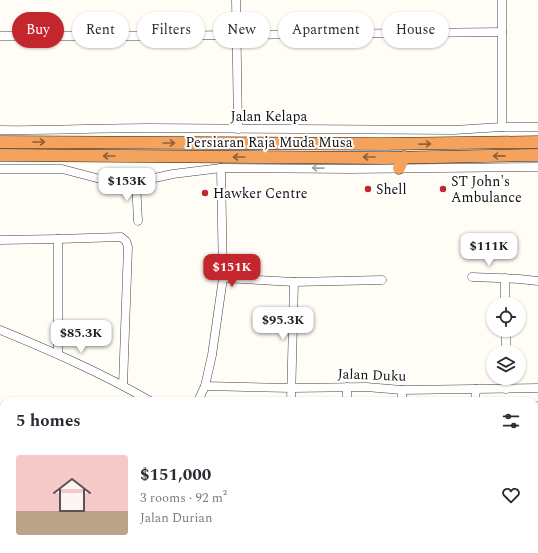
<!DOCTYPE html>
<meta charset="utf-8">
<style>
:root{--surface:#fff;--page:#f2f2f3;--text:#2b2b33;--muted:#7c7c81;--line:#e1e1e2;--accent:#c4262e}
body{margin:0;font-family:Spectral,serif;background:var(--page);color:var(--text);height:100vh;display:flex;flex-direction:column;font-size:15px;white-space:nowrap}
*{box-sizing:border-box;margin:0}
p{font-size:13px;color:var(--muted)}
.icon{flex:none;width:22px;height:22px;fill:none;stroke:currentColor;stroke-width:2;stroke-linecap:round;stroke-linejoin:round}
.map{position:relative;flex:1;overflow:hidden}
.details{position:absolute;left:0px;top:397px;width:538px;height:156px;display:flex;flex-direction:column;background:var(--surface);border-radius:12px 12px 0 0;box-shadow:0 1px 3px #0004}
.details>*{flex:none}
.banner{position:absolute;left:12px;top:12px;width:514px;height:36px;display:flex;gap:8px}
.controls{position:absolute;left:486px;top:297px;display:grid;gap:8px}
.controls a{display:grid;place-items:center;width:40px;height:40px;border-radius:50%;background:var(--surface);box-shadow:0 1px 3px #0004;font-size:20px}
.price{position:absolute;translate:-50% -34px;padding:0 9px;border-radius:8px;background:#fff;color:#222;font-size:13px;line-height:26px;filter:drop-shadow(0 1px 2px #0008)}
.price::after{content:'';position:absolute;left:50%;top:24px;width:12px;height:9px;margin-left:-6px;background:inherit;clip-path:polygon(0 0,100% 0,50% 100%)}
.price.selected{background:var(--accent);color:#fff}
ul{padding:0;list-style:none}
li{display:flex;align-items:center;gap:12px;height:100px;padding:0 16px}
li+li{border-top:1px solid var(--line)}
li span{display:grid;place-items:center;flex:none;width:112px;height:80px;border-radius:4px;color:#555}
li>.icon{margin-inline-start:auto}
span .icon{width:48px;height:48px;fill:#fffc;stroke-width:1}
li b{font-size:17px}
h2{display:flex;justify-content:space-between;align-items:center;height:48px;padding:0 16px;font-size:17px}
.chip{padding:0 14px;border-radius:18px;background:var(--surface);box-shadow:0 1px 3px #0004;font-size:14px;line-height:36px}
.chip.selected{background:var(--accent);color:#fff}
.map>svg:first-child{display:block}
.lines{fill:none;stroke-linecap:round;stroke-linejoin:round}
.minor-casing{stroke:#444;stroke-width:9}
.highway-casing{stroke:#222;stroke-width:13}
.minor{stroke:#fff;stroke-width:8}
.highway{stroke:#f5a25d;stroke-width:12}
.oneway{stroke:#8e613b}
.oneway2{stroke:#a0a0a0}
.poi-dot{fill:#c4262e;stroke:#fff;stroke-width:1.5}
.labels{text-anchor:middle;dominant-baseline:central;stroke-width:4;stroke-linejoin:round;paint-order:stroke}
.street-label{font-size:14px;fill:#111;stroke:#fff}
.poi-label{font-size:14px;fill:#111;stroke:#fff;text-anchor:start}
</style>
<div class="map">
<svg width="538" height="553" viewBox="0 0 538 553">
<rect width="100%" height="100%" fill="#fffdf5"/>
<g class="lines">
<defs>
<g id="minor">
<path d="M236,0L238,129"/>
<path d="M0,36H147L502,32"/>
<path d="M502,127V0"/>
<path d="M0,130C49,131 98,128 147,128L454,130L502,127H538"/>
<path d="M0,169H62L108,181L121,183L136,182L173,174L221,168L351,169L538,167"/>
<path d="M136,182L138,221"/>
<path d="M0,240L58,239L121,237L126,241L128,247L123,385"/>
<path d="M472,277L519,279L538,281"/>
<path d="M223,278L294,282L382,280"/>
<path d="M505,278V304"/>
<path d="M0,330C51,351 102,373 150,401"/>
<path d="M506,330V352"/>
<path d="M58,354V239"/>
<path d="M506,378V389"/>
<path d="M205,386L292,388L366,387L402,390L538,388"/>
<path d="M198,401L205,386L212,355L223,278L221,168"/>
<path d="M291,401L294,282"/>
<path d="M347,401V387"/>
<path d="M402,401V390"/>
<path d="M475,401L476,389"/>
<path d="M534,455L538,406"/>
<path d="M534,466L538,465"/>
<path d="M534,509H538"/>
<path d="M176,549V553"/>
<path d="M62,553L66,549"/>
<path d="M286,553V549"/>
<path d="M340,553V549"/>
<path d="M394,553L395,549"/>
<path d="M463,553V549"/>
<path d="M526,553V549"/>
</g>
<g id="highway">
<path d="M0,142L383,144L538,142"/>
<path d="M0,155L385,158L538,155"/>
<path d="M399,168L404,157"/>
</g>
</defs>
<use href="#minor" class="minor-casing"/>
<use href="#highway" class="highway-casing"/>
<use href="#minor" class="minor"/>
<use href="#highway" class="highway"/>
</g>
<defs><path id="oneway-shaft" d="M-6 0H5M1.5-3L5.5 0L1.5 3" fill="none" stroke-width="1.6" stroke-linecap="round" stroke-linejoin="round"/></defs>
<g class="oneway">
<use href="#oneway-shaft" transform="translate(39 142)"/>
<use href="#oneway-shaft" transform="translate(169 143)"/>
<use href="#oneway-shaft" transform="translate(425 144) rotate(-1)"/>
<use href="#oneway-shaft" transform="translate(109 156) rotate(-180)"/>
<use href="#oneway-shaft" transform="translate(499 156) rotate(179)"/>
<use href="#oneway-shaft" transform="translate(239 157) rotate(-180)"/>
<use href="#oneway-shaft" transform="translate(369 157) rotate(-180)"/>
</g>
<use class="oneway2" href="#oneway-shaft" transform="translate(318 168) rotate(-179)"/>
<g class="poi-dot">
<circle cx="368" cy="189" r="4"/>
<circle cx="443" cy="189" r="4"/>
<circle cx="205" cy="193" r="4"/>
</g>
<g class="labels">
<g class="street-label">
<text x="269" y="116">Jalan Kelapa</text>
<text x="269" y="142">Persiaran Raja Muda Musa</text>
<text transform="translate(372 375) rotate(2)">Jalan Duku</text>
</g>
<g class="poi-label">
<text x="451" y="181">ST John's<tspan x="451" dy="16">Ambulance</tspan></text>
<text x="376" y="189">Shell</text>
<text x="213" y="193">Hawker Centre</text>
</g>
</g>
</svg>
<div class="controls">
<a><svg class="icon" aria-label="locate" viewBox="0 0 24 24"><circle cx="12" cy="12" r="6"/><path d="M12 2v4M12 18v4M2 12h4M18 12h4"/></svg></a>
<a><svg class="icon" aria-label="layers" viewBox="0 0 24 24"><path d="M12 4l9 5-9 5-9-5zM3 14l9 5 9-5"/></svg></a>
</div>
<b class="price" style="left:127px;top:202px">$153K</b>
<b class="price" style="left:489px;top:267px">$111K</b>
<b class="price selected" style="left:232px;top:288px">$151K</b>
<b class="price" style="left:283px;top:341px">$95.3K</b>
<b class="price" style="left:81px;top:354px">$85.3K</b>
<div class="banner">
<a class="chip selected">Buy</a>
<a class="chip">Rent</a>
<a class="chip">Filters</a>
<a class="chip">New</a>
<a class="chip">Apartment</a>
<a class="chip">House</a>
</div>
<section class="details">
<h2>5 homes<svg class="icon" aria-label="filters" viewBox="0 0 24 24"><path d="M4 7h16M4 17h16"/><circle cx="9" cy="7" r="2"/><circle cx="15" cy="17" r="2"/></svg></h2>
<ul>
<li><span style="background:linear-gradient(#f6c9c9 70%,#b9a48a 0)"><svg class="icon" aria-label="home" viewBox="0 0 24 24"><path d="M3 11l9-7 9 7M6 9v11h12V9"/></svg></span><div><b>$151,000</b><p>3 rooms · 92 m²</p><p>Jalan Durian</p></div><svg class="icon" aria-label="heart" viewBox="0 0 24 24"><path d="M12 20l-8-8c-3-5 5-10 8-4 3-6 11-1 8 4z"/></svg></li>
</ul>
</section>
</div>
